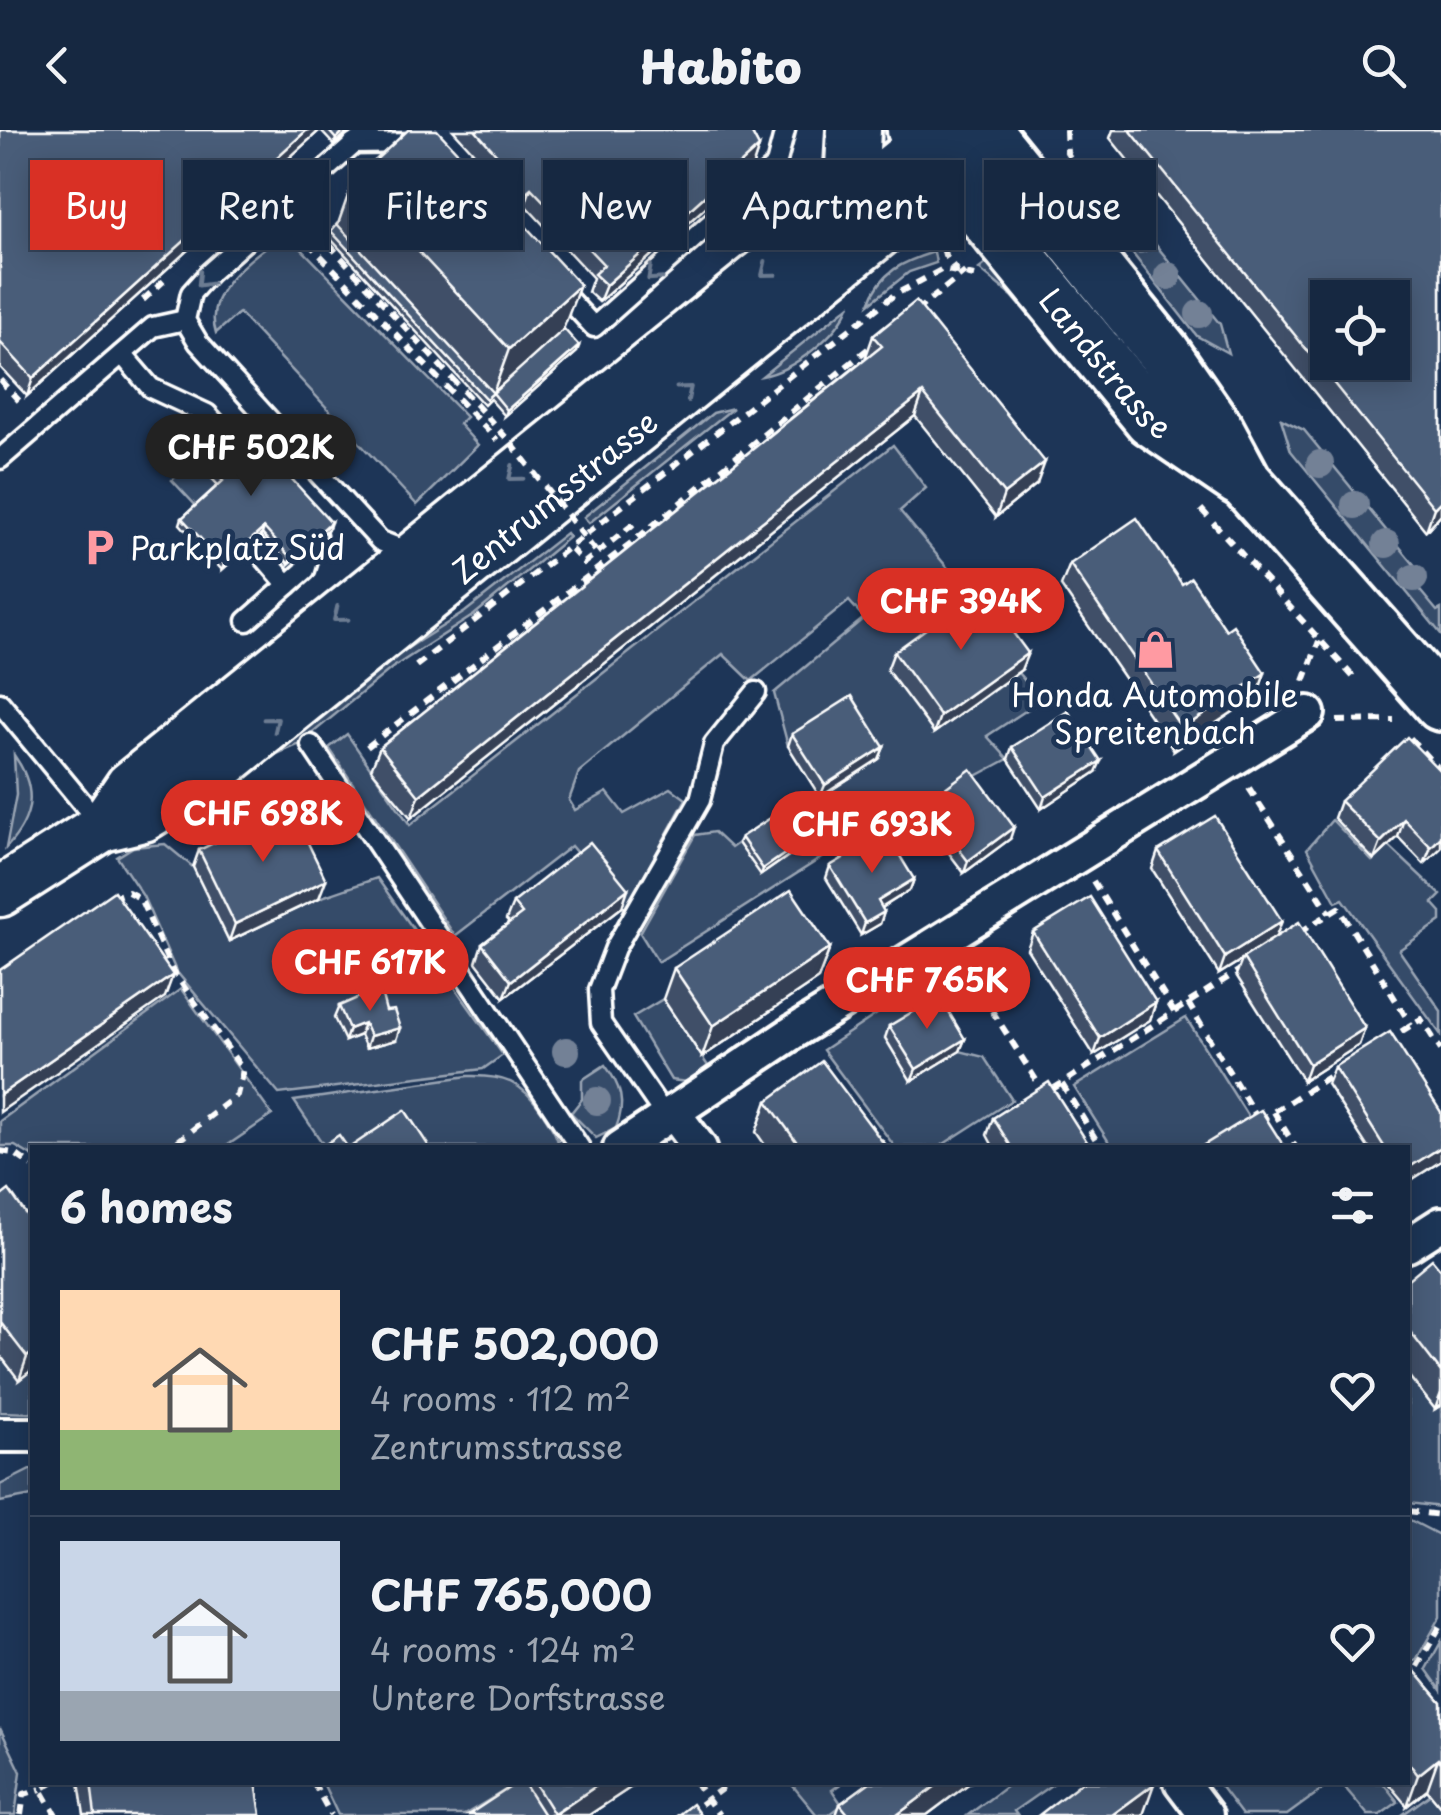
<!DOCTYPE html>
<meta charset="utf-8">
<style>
:root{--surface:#162841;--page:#23344c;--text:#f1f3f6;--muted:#9ea6b1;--line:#35445a;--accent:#d93025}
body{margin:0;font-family:"Playpen Sans",sans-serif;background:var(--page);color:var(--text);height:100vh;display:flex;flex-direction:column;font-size:38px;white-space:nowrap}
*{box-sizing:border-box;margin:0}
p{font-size:32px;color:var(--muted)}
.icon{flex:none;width:55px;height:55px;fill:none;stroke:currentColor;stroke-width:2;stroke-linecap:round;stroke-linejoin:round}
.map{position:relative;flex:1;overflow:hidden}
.details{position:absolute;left:30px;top:1015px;width:1380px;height:640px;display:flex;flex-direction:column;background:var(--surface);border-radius:0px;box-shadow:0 5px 25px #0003,0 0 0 2px var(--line)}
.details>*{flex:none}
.guide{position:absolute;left:30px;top:30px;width:1382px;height:90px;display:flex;gap:20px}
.controls{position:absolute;left:1310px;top:150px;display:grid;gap:20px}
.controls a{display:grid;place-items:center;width:100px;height:100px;border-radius:0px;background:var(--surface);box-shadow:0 5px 25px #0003,0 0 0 2px var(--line);font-size:50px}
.price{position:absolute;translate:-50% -85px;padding:0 22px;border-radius:35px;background:var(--accent);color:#fff;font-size:32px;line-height:65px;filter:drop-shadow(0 2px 5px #0008)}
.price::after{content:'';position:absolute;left:50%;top:60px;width:30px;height:22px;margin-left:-15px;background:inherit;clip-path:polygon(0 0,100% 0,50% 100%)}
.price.current{background:#222;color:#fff}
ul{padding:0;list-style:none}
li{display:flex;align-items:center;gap:30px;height:250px;padding:0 30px}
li+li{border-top:2px solid var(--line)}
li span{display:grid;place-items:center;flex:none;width:280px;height:200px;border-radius:0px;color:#555}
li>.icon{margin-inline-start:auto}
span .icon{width:120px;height:120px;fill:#fffc;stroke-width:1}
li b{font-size:42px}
h2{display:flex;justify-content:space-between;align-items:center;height:120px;padding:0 30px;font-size:42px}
.chip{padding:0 35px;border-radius:0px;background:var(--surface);box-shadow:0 5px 25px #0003,0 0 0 2px var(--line);font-size:35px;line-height:90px}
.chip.current{background:var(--accent);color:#fff}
header{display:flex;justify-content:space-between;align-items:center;height:130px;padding:0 30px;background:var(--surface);font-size:45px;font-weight:800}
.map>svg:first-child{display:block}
.green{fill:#364b69;stroke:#9aa5b4;stroke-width:2.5}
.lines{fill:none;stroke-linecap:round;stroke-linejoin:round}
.lane-casing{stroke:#fff;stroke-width:25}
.street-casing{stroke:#fff;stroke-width:40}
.secondary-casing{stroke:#fff;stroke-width:55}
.primary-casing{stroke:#fff;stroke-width:60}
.path{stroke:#fff;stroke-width:6;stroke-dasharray:10 8;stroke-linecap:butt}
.lane{stroke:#1d3557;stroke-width:18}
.street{stroke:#1d3557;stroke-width:32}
.secondary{stroke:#1d3557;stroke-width:48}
.primary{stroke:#1d3557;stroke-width:52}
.path-bridge{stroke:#fff;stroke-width:6;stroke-dasharray:10 8;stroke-linecap:butt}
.tree{fill:#738196}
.wall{fill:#405068;stroke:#fff;stroke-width:2.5}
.shaded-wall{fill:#344155;stroke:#fff;stroke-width:2.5}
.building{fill:#4a5d79;stroke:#fff;stroke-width:2.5;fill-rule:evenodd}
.oneway{stroke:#6c7c92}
.labels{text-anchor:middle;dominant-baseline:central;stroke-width:10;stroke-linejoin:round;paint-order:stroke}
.street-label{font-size:32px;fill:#fff;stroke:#1d3557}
.poi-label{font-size:32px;fill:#fff;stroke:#1d3557;text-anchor:start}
</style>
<header><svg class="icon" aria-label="back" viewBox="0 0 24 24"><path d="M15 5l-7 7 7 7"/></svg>Habito<svg class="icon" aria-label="search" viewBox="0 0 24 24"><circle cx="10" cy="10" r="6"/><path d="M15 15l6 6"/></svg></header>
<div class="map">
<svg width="1441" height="1685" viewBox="0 0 1441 1685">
<rect width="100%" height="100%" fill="#1d3557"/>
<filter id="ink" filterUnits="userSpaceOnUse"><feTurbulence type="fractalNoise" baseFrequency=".01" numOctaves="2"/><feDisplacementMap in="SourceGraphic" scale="20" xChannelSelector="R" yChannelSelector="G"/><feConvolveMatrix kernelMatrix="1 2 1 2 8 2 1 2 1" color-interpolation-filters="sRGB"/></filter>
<g filter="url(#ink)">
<g class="green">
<path d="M1108,56L1220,194L1228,223L1197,206L1104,87L1100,58Z"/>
<path d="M285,102L466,287L459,294L478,315L417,375L239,183L216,203C202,159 254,127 285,102Z"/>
<path d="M934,122L936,133L909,142L869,174C881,141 902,132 934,122Z"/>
<path d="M987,133L1013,153L1147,309L1124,298L1012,166L979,139Z"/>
<path d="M849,176C838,205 793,241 762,246Z"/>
<path d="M733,278L589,393L584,387L713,283Z"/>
<path d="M1281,289L1304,300L1426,449L1417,457L1437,481L1441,479V504L1291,321Z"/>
<path d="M893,315L926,358L900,381L951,442L938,465L955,491L888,540L934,603L1018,543L1042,570L987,606L1008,629L967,651L914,690H881L658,832L640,803L695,705L714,702L731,718L738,713L761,744L829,699L810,674L879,629L788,616L774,563L864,488L849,471L751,551L723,524L579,642L569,670L575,680L607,662L624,684L671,658L686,669L625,780L571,716L455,806L329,618L347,604L410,695Z"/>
<path d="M194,330L220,357L198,378L172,350Z"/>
<path d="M566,403L569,407L474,485L392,538L298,615L265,629L392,528L465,482Z"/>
<path d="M14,625C38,659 34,688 6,718L16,665Z"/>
<path d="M1332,690L1372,731L1389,716L1441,765L1433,773L1441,782V791L1399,820L1441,881V905L1343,769L1336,772L1307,719Z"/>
<path d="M165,714L193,737L229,811L319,768L377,748L503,925L483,939L279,964L176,841L143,766L117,727L133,717Z"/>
<path d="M928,850L946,875L934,878L911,950L960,921L984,927L1012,970L939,1017H895L823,920Z"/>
<path d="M181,859L272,985L225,1017H176L172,1013L166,1018H32V1026L15,1016H0V991Z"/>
<path d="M663,869L708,936L687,952L671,950L633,887Z"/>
<path d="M1186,888L1249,988L1203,1017H1112L1074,957Z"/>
<path d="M605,935C621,956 626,973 616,998L596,1008L571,983L582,969V950Z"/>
<path d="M468,946C504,945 522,952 542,982C549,994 557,1003 559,1017H325L294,971Z"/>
<path d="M0,1225L19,1249L32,1240V1283L0,1282Z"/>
<path d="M1408,1245L1435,1279L1441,1275V1377L1408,1373Z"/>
<path d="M32,1339V1366L0,1372V1355Z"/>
<path d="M1408,1389L1441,1406V1486L1416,1530L1408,1533Z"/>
<path d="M1441,1512V1560L1426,1539Z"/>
<path d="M0,1598L21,1642L15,1685H0Z"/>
<path d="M323,1653H517L464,1685H338Z"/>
<path d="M798,1653H842L832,1660L842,1675L829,1685H817L793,1656Z"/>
<path d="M1011,1653H1054L1014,1681L1017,1685H968Z"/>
<path d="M1218,1653H1331L1287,1685H1242Z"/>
<path d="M1341,1653H1383L1398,1672L1380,1685H1368Z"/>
<path d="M1431,1664L1441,1677V1685H1402Z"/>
</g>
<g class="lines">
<defs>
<g id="lane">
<path d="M370,0L209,143L191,163L185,190L198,212L380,411L411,423"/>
<path d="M353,14L419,13"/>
<path d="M558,158L594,197L776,35L785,0"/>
<path d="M122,224L151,258L207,284L238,318"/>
<path d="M0,329L153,197L185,190"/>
<path d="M236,395L288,455"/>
<path d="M247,491L305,440L316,404L306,393"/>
<path d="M0,573L99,693"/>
<path d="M311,615L580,1018"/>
<path d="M666,987L601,893L599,860L615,818L700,670L714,614L756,562"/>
</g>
<g id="street">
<path d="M673,982L700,1018"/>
<path d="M620,1018L795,901L1308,583"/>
<path d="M1408,1115L1441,1094"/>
<path d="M0,1305H32"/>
<path d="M1181,1652L1206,1685"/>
</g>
<g id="secondary">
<path d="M102,697L130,656L941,0"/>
<path id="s1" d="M0,762L102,697L143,687L203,650L980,21"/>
</g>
<g id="primary">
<path id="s2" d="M914,0L1151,289L1239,349"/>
<path d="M984,0L1163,222L1217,300L1245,352L1441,574"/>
<path d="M850,74L854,0"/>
</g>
</defs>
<use href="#lane" class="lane-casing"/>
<use href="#street" class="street-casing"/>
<use href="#secondary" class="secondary-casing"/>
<use href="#primary" class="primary-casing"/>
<g class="path">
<path d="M1066,0L1067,23L1092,60"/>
<path d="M300,99L298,102L497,310"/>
<path d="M939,102L945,125L956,140"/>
<path d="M143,170L167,148"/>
<path d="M916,181L965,142"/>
<path d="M0,250L23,275"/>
<path d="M1201,379L1357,551"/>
<path d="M571,419L584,433L631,396L640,406"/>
<path d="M416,536L894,165L943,139L974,146"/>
<path d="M1304,551L1319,511"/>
<path d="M1337,591L1394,590"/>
<path d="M1410,608L1441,642"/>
<path d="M367,617L640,406L875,213"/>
<path d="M1249,658L1330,783"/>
<path d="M1093,751L1174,882"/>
<path d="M111,768L128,762L140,768L172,840L243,940L237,965L169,1018"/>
<path d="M1300,802L1339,778L1411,895"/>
<path d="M963,835L1045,964L1243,838"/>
<path d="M1188,873L1258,990"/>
<path d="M1386,911L1421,889L1441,920"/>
<path d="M1062,954L1101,1018"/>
<path d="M1274,982L1296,1018"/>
<path d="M1259,991L1333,944"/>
<path d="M869,995L886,1018"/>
<path d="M0,1021L14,1023L32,1036"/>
<path d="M1408,1381L1441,1385"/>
<path d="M1408,1552L1441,1495"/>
<path d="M53,1652L41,1659L56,1685"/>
<path d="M313,1652L331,1685"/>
<path d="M695,1652L719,1685"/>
<path d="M21,1685L24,1664L41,1659"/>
<path d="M686,1685L731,1652"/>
</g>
<use href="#lane" class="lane"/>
<use href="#street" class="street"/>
<use href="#secondary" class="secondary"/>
<use href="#primary" class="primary"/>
<path class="path-bridge" d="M317,101L511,313L597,423"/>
</g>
<g class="tree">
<circle cx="1114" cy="78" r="14"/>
<circle cx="1139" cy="110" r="14"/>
<circle cx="1168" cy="146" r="14"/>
<circle cx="1199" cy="184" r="14"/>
<circle cx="1320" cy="334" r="14"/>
<circle cx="1355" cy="375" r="14"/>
<circle cx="1386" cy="414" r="14"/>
<circle cx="1414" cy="448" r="14"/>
<circle cx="566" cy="921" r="14"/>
<circle cx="597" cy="971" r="14"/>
</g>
<g class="wall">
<path d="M0,0H320L27,266L0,237Z"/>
<path d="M320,0H350L334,15Z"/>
<path d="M453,0H750L759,17L753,35L599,172L588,162L593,148L525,75L514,84L564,199L577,222L505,286L490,269L484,275L329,107L331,101L338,94L353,51L491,59L496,47Z"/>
<path d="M1113,0H1441V384L1426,401L1110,8Z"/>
<path d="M873,206L1037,354L996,387L915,286L411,688L371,639L380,617L865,229Z"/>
<path d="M197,324L329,398L289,434L262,404L222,440L180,394L182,388L218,355L194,330Z"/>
<path d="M1070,434L1182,454L1226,500L1257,566L1174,621L1061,456Z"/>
<path d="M894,522L1021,540L934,603L887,540Z"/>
<path d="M792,604L884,617L879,629L820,667L788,616Z"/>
<path d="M1012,617L1096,642L1041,679L1008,629Z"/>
<path d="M1441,642V718L1424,734L1398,707L1374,730L1334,688L1340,671Z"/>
<path d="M918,678L1010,709L964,743L939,710L933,714L914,690Z"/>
<path d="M819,692L816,698L804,706V715L761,745L738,713L741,707Z"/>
<path d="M199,720L319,768L229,811L193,737Z"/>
<path d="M1158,721L1276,806L1365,898L1359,915L1303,951L1236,845L1242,830L1219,844L1152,739Z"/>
<path d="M830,736L914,749L910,760L882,778L884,782L880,794L861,805L826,748Z"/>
<path d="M513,773L622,777L504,868L476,832L482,814L509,793L506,790Z"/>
<path d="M1033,802L1156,872L1150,890L1094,925L1027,819Z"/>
<path d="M830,818L818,849L702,927L663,869L674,838Z"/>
<path d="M339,876L386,881L396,910L366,918L360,905L345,911L334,888Z"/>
<path d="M889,896L965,909L960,921L911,951L885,908Z"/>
<path d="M1334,937L1441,1031L1408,1052V1018H1368L1327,954Z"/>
<path d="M767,971L887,1018H767L756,1002Z"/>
<path d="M993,988L1091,1018H994L987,1005Z"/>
<path d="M0,1067L32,1093V1240L19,1250L0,1225Z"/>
<path d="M1441,1140V1275L1435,1279L1408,1245V1149Z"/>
<path d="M1408,1533L1441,1572V1677L1427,1660L1407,1676L1387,1652H1408Z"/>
<path d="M79,1652H256L261,1685H84Z"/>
<path d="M528,1652H639L589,1685H468L526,1657Z"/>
<path d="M870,1652H971L927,1685H836L840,1674Z"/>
</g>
<g class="shaded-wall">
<path d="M307,0H320L27,266L33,248Z"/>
<path d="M345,0H350L334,15L336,9Z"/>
<path d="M759,17L753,35L599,172L606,155Z"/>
<path d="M531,58L525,75L511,87L517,70Z"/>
<path d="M580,155L561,205L493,263L509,219Z"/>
<path d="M579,216L577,222L505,286L507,280Z"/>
<path d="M923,263L915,286L411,688L419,666Z"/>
<path d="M1045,332L1037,354L996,387L1004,364Z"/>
<path d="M1441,371V384L1426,401L1434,378Z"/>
<path d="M331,392L329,398L289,434L291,428Z"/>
<path d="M264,398L262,404L222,440L224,434Z"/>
<path d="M1028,523L1021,540L934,603L940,586Z"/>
<path d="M1265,543L1257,566L1174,621L1182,599Z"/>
<path d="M884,617L879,629L820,667L825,655Z"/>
<path d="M1101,631L1096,642L1041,679L1045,667Z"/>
<path d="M1404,689L1398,707L1374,730L1381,712Z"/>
<path d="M819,692L816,698L800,709L802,703Z"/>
<path d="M1014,697L1010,709L964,743L968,731Z"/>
<path d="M943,698L939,710L933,714L937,703Z"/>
<path d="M1441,707V718L1424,734L1431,717Z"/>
<path d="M806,709L804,715L761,745L763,739Z"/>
<path d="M914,749L910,760L873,783L878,771Z"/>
<path d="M326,750L319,768L229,811L235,794Z"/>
<path d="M628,759L622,777L504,868L511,851Z"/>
<path d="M884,782L880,794L861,805L865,793Z"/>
<path d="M1282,791L1275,809L1219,844L1225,827Z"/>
<path d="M830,818L818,849L702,927L713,896Z"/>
<path d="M173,845L165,867L0,982V965Z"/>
<path d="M1156,872L1150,890L1094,925L1100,908Z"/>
<path d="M364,893L360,905L345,911L349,899Z"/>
<path d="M400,898L396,910L366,918L370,906Z"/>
<path d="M1365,898L1359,915L1303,951L1309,934Z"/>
<path d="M965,909L960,921L911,951L916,939Z"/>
<path d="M1441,1017V1031L1408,1052V1038Z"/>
<path d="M32,1223V1240L19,1250L27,1227Z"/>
<path d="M1441,1263V1275L1435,1279Z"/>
<path d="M1438,1629L1427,1660L1407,1676L1418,1645Z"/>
<path d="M602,1652H639L589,1685H554Z"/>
<path d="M941,1652H971L927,1685H897Z"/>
<path d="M1154,1654L1143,1685H1112Z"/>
</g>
<g class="building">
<path d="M0,0H307L33,248L0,212Z"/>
<path d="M328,0H345L336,9Z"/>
<path d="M408,0H437L580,155L509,219L353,51Z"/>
<path d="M475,0H750L759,17L606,155L594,144L604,135L531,58L517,70L496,47L507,36Z"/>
<path d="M1130,0H1441V371L1434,378ZM1328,168H1392V232H1328Z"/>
<path d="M337,94L493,263L564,199L579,216L507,280L493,263L486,269L331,101Z"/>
<path d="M916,171L1045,332L1004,364L923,263L419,666L380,617L882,216L873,206Z"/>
<path d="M236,288L331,392L291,428L264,398L224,434L182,388L223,351L197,324Z"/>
<path d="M1137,388L1182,454L1191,448L1226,500L1233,495L1265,543L1182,599L1070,434Z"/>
<path d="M981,459L1028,523L940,586L894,522Z"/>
<path d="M852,566L884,617L825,655L792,604Z"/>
<path d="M1068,581L1101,631L1045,667L1012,617Z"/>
<path d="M1407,607L1441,642V707L1431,717L1404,689L1381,712L1340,671Z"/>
<path d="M971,639L1014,697L968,731L943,698L937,703L918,678Z"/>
<path d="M802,668L819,692L802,703L806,709L763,739L741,707Z"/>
<path d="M290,676L326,750L235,794L199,720Z"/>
<path d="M1215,686L1282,791L1225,827L1158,721Z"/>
<path d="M886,703L914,749L878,771L884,782L865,793L830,736Z"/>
<path d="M590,712L628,759L511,851L482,814L522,784L513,773Z"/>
<path d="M791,760L830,818L713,896L674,838Z"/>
<path d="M114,761L173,845L0,965V840Z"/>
<path d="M1090,767L1156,872L1100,908L1033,802Z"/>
<path d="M1299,792L1365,898L1309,934L1243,828Z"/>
<path d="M380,858L386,881L394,880L400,898L370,906L364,893L349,899L339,876Z"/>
<path d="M939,866L965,909L916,939L889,896Z"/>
<path d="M1390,902L1441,982V1017L1408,1038V1018H1385L1334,937Z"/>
<path d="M822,931L887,1018H801L767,971Z"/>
<path d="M1049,952L1091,1018H1012L993,988Z"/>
<path d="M405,980L430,1018H349Z"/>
<path d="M1261,980L1285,1018H1206L1204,1015Z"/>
<path d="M339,1005L348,1018H320Z"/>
<path d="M9,1060L32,1093V1223L27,1227L0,1192V1067Z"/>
<path d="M1432,1129L1441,1140V1242L1408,1199V1149Z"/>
<path d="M1408,1533L1441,1572V1632L1438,1629L1418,1645L1408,1632Z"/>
<path d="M91,1652H256L261,1685H95Z"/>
<path d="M518,1652H523L544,1685H468Z"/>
<path d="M534,1652H602L554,1684Z"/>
<path d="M870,1652H941L897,1685H849L840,1674Z"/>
<path d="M1082,1652H1153L1154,1654L1112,1685H1039Z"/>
<path d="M692,1674L700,1685H678Z"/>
</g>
<defs><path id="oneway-chevron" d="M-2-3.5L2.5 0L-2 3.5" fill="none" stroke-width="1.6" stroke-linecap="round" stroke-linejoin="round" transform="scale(2.5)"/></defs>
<g class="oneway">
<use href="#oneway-chevron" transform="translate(767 141) rotate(141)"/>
<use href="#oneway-chevron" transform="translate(653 145) rotate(138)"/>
<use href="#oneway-chevron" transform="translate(203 151) rotate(134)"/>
<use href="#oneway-chevron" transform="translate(686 261) rotate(-40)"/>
<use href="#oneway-chevron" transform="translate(514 345) rotate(141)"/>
<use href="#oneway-chevron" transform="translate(339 486) rotate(141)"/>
<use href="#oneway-chevron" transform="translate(273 593) rotate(-39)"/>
</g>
</g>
<defs>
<symbol id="parking-bare" viewBox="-9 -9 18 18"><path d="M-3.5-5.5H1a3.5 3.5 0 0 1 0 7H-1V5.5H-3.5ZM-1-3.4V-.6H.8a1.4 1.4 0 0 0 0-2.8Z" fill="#ff9aa2" stroke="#1d3557" stroke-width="2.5" paint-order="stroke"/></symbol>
<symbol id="shop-bare" viewBox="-9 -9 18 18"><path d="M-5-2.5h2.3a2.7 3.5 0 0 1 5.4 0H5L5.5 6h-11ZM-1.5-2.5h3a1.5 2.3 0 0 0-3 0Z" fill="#ff9aa2" stroke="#1d3557" stroke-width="2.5" paint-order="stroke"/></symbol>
</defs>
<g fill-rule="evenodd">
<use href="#parking-bare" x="72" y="390" width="55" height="55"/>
<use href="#shop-bare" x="1128" y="492" width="55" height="55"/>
</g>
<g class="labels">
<g class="street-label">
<text stroke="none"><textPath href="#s2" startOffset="302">Landstrasse</textPath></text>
<text stroke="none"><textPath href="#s1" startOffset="685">Zentrumsstrasse</textPath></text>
</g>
<g class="poi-label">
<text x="130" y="417">Parkplatz Süd</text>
<text x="1155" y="564" text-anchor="middle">Honda Automobile<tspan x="1155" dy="37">Spreitenbach</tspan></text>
</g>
</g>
</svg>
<div class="controls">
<a><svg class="icon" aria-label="locate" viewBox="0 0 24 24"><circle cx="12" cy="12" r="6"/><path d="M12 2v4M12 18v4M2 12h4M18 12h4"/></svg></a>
</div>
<b class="price current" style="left:251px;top:369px">CHF 502K</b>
<b class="price" style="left:961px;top:523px">CHF 394K</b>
<b class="price" style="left:263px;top:735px">CHF 698K</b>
<b class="price" style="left:872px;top:746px">CHF 693K</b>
<b class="price" style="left:370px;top:884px">CHF 617K</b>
<b class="price" style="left:927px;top:902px">CHF 765K</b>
<div class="guide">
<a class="chip current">Buy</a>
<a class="chip">Rent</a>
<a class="chip">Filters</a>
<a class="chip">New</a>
<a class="chip">Apartment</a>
<a class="chip">House</a>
</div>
<section class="details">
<h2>6 homes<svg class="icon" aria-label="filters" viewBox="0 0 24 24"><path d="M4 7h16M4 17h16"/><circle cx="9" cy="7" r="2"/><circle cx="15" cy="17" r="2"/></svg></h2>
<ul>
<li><span style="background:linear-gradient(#ffd9b3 70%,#8fb573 0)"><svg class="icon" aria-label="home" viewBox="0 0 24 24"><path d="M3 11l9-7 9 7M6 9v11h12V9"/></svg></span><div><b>CHF 502,000</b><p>4 rooms · 112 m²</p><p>Zentrumsstrasse</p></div><svg class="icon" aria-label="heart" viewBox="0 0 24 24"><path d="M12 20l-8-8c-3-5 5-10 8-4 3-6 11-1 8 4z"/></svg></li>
<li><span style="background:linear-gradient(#c9d6e8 75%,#9aa5b1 0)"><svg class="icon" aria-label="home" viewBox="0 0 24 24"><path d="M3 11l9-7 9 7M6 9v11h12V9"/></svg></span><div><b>CHF 765,000</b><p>4 rooms · 124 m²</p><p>Untere Dorfstrasse</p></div><svg class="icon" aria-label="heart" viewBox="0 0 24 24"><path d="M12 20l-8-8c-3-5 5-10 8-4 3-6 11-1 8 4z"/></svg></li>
</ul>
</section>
</div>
